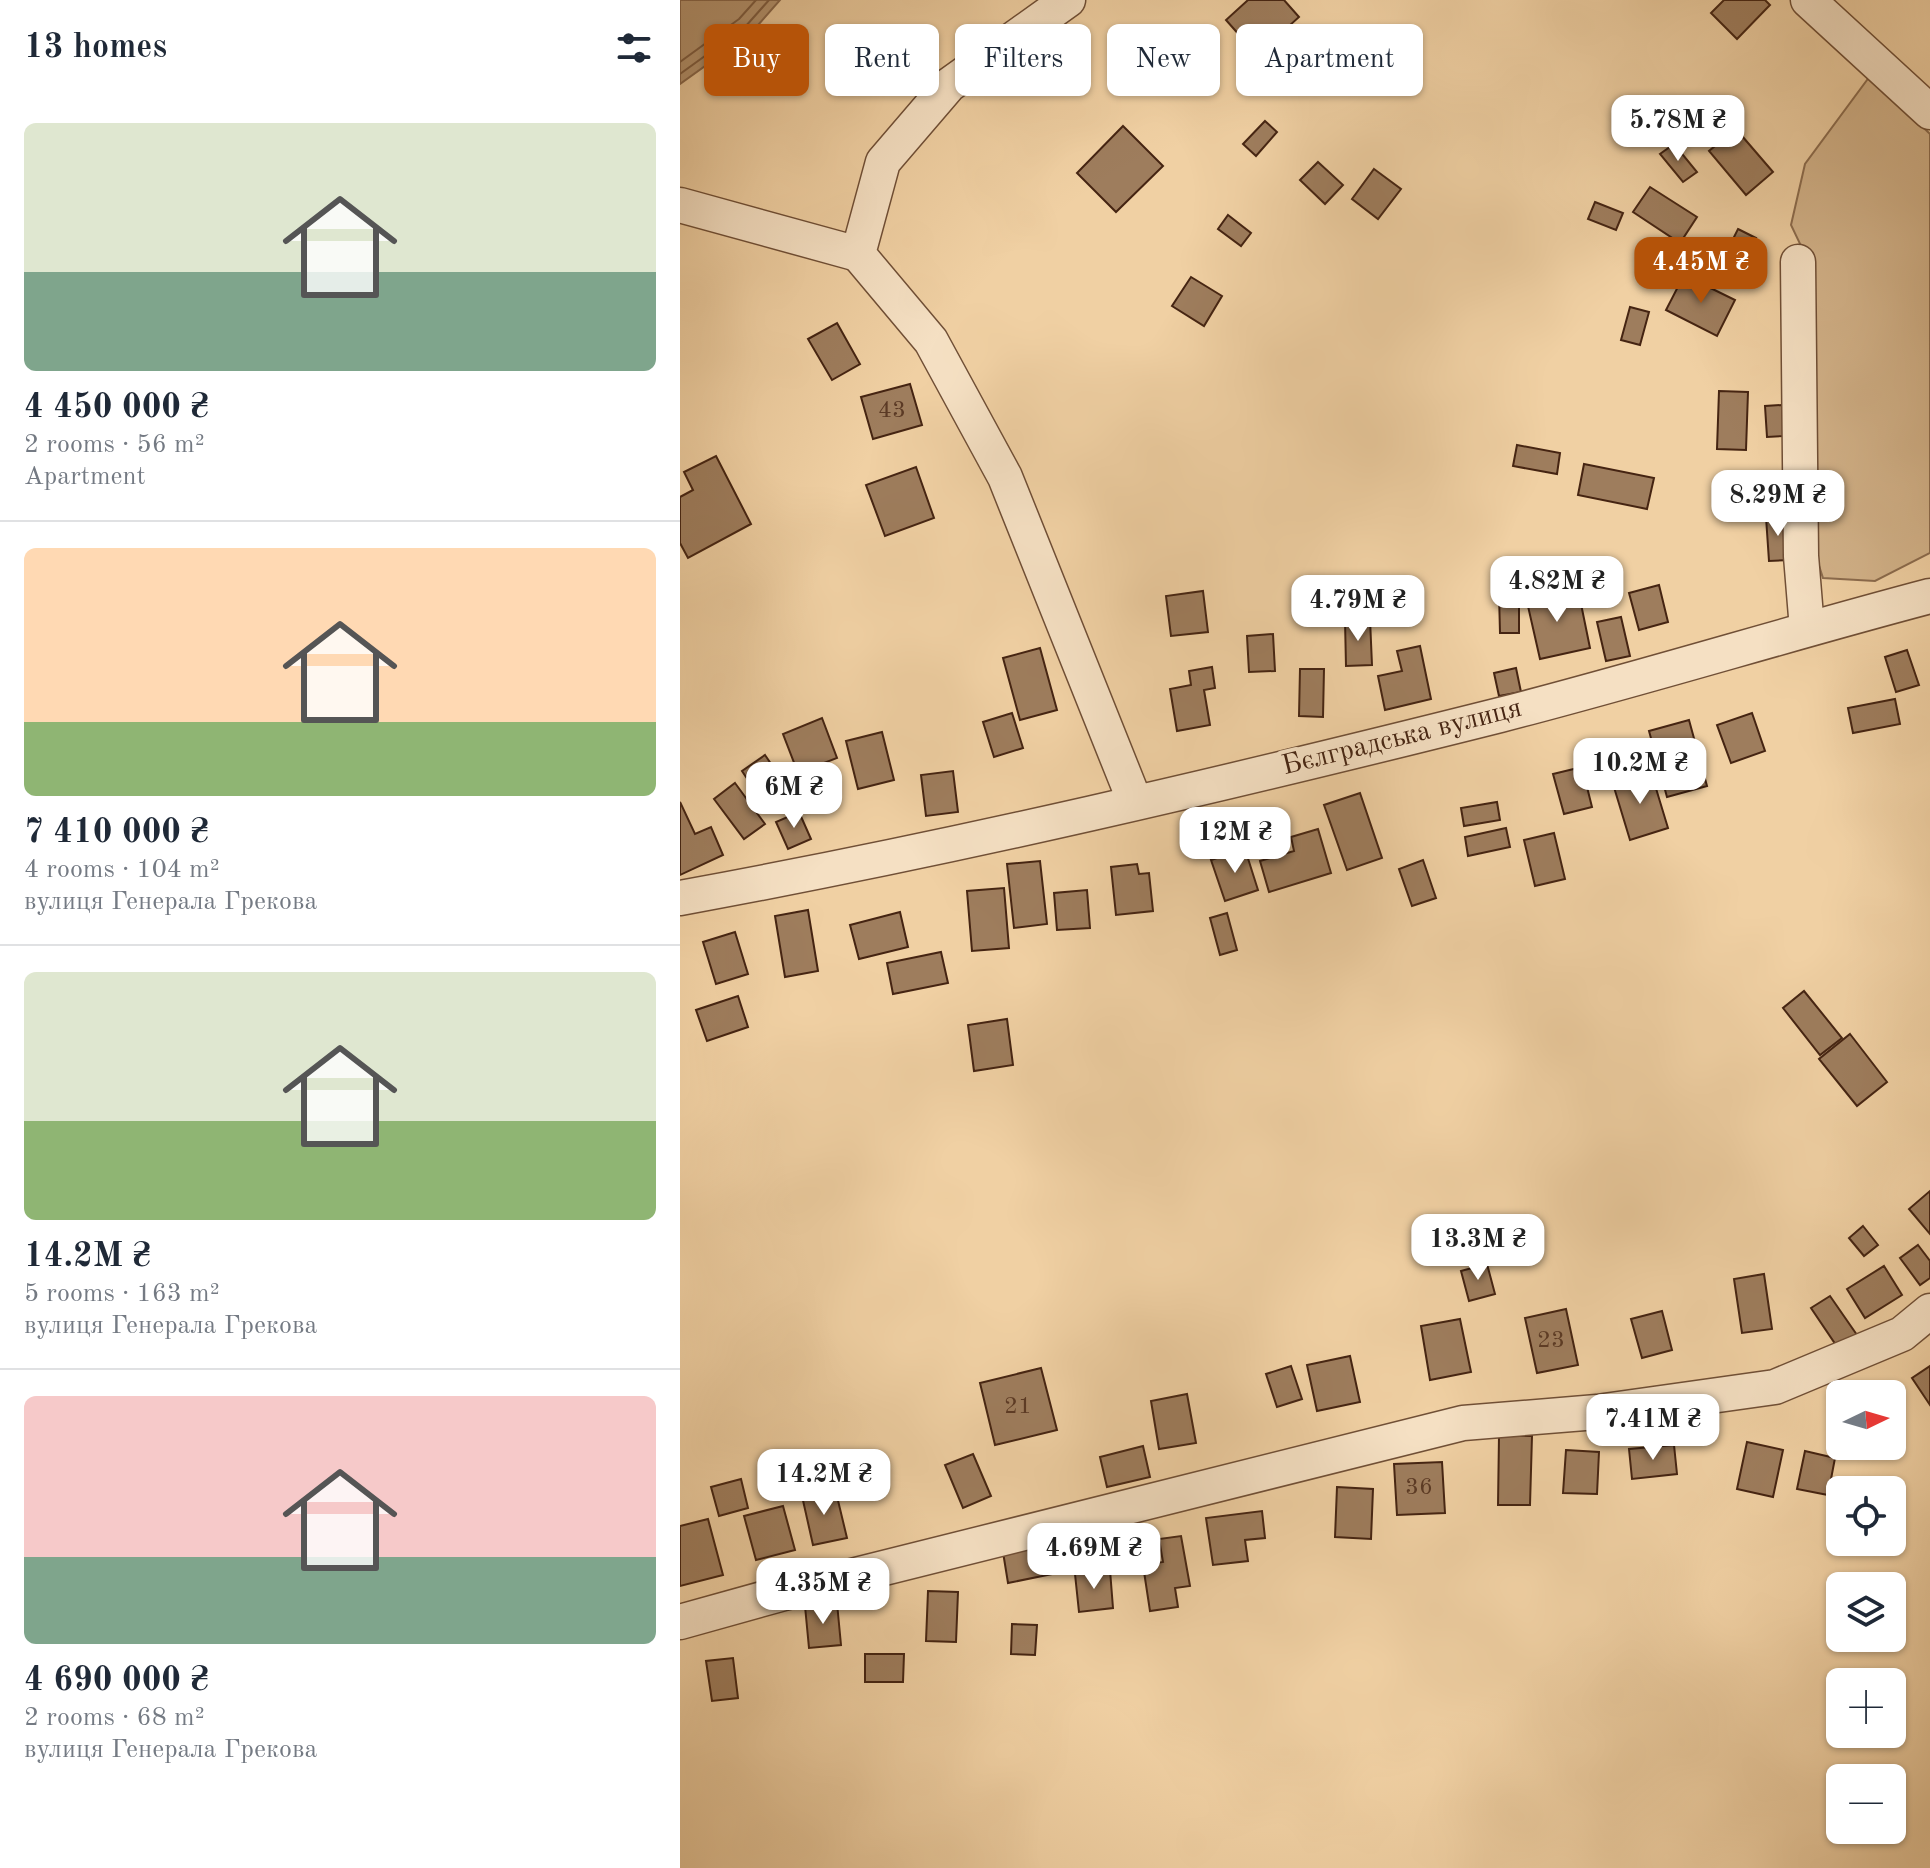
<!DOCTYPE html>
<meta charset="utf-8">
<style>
:root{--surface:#fff;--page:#f2f2f3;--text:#1f2937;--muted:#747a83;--line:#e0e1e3;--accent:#b45309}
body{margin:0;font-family:"Old Standard TT",serif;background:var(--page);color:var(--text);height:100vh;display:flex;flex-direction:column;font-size:30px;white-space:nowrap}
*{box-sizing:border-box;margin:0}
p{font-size:26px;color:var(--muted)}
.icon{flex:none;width:44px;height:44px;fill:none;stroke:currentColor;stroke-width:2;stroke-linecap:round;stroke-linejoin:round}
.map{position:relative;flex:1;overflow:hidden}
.panel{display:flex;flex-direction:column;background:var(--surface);width:680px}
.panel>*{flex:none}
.guide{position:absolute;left:24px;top:24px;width:760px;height:72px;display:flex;gap:16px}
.needle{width:52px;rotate:85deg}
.controls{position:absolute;left:1146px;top:1380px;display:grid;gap:16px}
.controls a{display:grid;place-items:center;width:80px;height:80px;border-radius:12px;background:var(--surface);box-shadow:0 2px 6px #0004;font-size:40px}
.price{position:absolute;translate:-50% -68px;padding:0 18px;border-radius:16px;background:#fff;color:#222;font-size:26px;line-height:52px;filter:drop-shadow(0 2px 4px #0008)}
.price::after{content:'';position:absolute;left:50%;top:48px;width:24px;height:18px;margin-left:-12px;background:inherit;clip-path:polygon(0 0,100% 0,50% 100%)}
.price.on{background:var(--accent);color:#fff}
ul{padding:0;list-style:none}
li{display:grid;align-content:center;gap:16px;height:424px;padding:0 24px}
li+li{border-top:2px solid var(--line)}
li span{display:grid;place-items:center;height:248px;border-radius:12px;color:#555}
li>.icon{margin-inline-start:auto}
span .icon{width:144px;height:144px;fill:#fffc;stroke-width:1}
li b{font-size:34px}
h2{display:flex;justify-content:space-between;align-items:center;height:96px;padding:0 24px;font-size:34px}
.pill{padding:0 28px;border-radius:12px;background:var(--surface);box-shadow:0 2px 6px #0004;font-size:28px;line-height:72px}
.pill.on{background:var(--accent);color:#fff}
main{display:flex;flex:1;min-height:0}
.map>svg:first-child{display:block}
.green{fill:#d3b38a;stroke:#8c6c4e;stroke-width:2}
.water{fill:#b69672;stroke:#89684c;stroke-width:2}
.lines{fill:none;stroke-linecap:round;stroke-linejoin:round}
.shore{stroke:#7e5d42;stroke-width:2}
.building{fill:#9e7d5d;stroke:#452412;stroke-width:2}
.minor-casing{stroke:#704f36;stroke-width:37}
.minor{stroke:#f5e0c3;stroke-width:34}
.labels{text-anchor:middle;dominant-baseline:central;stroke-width:8;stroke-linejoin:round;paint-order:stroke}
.number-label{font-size:24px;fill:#5b3a25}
.street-label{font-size:28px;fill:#452412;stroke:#f5e0c3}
</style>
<main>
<section class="panel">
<h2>13 homes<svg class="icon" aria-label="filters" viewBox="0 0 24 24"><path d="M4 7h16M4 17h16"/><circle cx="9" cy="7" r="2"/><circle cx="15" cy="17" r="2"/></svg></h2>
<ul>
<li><span style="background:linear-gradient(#dfe7d0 60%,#7fa58c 0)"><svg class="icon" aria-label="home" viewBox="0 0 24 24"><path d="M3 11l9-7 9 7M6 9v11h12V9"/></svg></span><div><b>4 450 000 ₴</b><p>2 rooms · 56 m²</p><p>Apartment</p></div></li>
<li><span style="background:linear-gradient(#ffd9b3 70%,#8fb573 0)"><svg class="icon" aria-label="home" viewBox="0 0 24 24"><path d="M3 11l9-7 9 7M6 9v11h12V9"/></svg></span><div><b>7 410 000 ₴</b><p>4 rooms · 104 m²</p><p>вулиця Генерала Грекова</p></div></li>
<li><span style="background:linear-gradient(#dfe7d0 60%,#8fb573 0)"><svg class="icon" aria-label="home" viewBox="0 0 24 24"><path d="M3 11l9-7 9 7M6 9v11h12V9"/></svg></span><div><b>14.2M ₴</b><p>5 rooms · 163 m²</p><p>вулиця Генерала Грекова</p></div></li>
<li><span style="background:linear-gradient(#f6c9c9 65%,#7fa58c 0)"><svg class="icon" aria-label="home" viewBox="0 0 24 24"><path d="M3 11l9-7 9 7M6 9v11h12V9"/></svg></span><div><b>4 690 000 ₴</b><p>2 rooms · 68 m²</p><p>вулиця Генерала Грекова</p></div></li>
</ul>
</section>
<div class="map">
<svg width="1250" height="1868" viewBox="0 0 1250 1868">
<rect width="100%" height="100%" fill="#f0d0a3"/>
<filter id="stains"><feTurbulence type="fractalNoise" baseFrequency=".0025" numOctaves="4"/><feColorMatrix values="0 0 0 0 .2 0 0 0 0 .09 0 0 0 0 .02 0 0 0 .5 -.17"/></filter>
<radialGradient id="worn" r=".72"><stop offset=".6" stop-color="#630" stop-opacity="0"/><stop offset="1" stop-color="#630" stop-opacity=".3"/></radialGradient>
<path class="green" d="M1190,76L1250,134V553L1195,581L1143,578L1132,544L1133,271L1111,225L1125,164Z"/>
<path class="water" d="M0,0H100L71,33L0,84Z"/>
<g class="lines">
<g class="shore">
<path d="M0,62L59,19L76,0"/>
<path d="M0,74L65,27L89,0"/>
</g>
</g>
<g class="building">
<path d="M568,0H604L619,17L577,55L546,20Z"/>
<path d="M1044,0H1085L1090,5L1057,39L1031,13Z"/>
<path d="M585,121L597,132L576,156L563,144Z"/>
<path d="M443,126L483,166L436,212L397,173Z"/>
<path d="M1056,129L1093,172L1066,195L1029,151Z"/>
<path d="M994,144L1017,172L1003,182L980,154Z"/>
<path d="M638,162L663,185L645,204L620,180Z"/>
<path d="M694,169L721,189L698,219L672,199Z"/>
<path d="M970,187L1017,217L1000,243L953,212Z"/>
<path d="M915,202L943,213L936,230L908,219Z"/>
<path d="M548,215L571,233L561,246L538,229Z"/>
<path d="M1058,229L1076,238L1064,260L1047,251Z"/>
<path d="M1004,275L1055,300L1037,336L986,310Z"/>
<path d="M511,277L542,296L524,326L492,306Z"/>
<path d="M950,307L969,312L960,345L941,340Z"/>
<path d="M157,323L180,364L152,380L128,339Z"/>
<path d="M230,384L242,425L193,439L181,397Z"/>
<path d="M1039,391L1068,392L1066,450L1037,449Z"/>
<path d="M1102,405L1104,436L1087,437L1085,406Z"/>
<path d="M837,445L880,453L877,474L833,466Z"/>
<path d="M36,456L71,524L8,558L0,543V497L13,490L4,472Z"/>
<path d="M904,464L974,478L967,509L898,495Z"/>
<path d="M236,467L254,518L205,536L186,485Z"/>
<path d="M1106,515L1110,560L1089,561L1086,517Z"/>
<path d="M979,585L988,622L959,630L949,593Z"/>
<path d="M871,587L876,605L900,599L910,648L860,659L845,593Z"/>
<path d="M523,591L528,632L491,636L486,596Z"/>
<path d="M819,593H839V633H820Z"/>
<path d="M941,617L950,656L926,661L917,622Z"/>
<path d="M690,619L692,665L666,666L665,620Z"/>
<path d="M593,634L595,671L569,672L567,636Z"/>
<path d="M740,646L751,699L705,710L698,676L722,671L717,651Z"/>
<path d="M360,648L377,710L340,720L323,658Z"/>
<path d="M1227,650L1239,685L1216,692L1205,657Z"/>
<path d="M532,667L535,688L524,690L530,725L497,731L490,689L511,685L509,671Z"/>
<path d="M836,668L841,692L819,696L814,673Z"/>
<path d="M620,669H644L643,717L619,716Z"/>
<path d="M1215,699L1220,724L1173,733L1168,708Z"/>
<path d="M332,713L343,748L314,757L303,722Z"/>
<path d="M1072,713L1085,751L1051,763L1037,725Z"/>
<path d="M142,718L157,758L118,773L103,734Z"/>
<path d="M1009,720L1027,786L987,797L969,731Z"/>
<path d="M202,732L214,780L178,789L166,741Z"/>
<path d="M85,755L102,780L78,795L62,771Z"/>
<path d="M902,767L912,807L884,814L873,774Z"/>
<path d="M273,771L278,812L246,816L241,775Z"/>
<path d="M971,772L988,828L950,840L933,784Z"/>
<path d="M55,783L85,824L64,839L34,799Z"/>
<path d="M680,793L702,858L667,870L644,805Z"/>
<path d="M0,802L15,834L31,827L43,855L0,875Z"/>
<path d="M817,802L820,820L784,826L781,808Z"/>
<path d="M119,812L131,839L108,849L96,822Z"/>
<path d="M826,828L830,847L788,856L785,837Z"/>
<path d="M638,829L651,873L589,892L580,861L614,851L611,837Z"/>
<path d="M874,833L885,879L855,886L844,840Z"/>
<path d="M565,849L578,890L545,901L531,860Z"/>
<path d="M743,860L756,898L732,906L719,869Z"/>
<path d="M360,861L367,924L334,928L327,864Z"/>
<path d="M457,864L459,874L469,873L473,911L436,915L431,867Z"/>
<path d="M324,888L329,948L292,951L287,891Z"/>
<path d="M407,890L410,928L377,930L374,893Z"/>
<path d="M128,910L138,971L105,977L95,916Z"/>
<path d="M220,912L228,947L179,959L170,925Z"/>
<path d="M547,913L557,950L540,955L530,918Z"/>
<path d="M55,932L68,974L36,984L23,942Z"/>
<path d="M261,952L268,983L213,994L207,963Z"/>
<path d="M1124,991L1162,1038L1140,1055L1103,1008Z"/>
<path d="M58,996L68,1027L27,1041L16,1010Z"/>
<path d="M327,1019L333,1065L294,1071L288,1025Z"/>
<path d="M1170,1034L1207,1082L1177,1106L1139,1059Z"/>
<path d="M1250,1191V1234L1229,1209Z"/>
<path d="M1183,1226L1198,1245L1184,1256L1169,1238Z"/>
<path d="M1238,1245L1250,1261V1278L1240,1285L1220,1258Z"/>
<path d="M807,1264L815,1294L789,1301L781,1271Z"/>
<path d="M1204,1266L1222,1295L1185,1318L1167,1289Z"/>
<path d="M1084,1274L1092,1329L1062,1333L1054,1279Z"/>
<path d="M1150,1296L1177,1335L1158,1348L1131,1308Z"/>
<path d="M886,1309L898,1365L857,1373L845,1318Z"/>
<path d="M982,1311L992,1350L962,1358L951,1319Z"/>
<path d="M780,1319L791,1372L750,1380L741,1326Z"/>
<path d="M670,1356L680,1402L637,1411L627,1365Z"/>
<path d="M611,1366L622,1399L597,1407L586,1374Z"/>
<path d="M1250,1366V1405L1232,1378Z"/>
<path d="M361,1368L377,1430L315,1445L300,1383Z"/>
<path d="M507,1394L516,1443L479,1449L471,1401Z"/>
<path d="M1212,1412H1217L1218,1457L1183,1458V1446H1212Z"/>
<path d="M819,1436H852L850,1505H818Z"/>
<path d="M1067,1442L1103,1450L1093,1497L1057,1489Z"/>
<path d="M994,1445L997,1474L952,1479L949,1449Z"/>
<path d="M463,1446L470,1477L427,1487L420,1457Z"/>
<path d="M886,1450L919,1452L917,1494L883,1493Z"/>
<path d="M1125,1451L1155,1458L1148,1495L1117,1489Z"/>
<path d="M293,1454L311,1496L283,1508L265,1465Z"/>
<path d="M762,1462L765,1513L717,1515L714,1464Z"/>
<path d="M61,1479L68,1508L39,1516L31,1487Z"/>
<path d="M657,1487L693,1489L691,1539L655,1537Z"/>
<path d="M155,1488L167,1538L133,1545L122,1496Z"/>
<path d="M103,1506L115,1550L76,1560L64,1516Z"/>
<path d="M582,1511L585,1538L565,1540L568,1561L533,1565L526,1518Z"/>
<path d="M28,1519L43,1575L0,1586V1526Z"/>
<path d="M501,1536L510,1586L495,1588L498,1607L470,1611L463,1565L483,1562L479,1539Z"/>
<path d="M382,1541L387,1571L328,1583L323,1552Z"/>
<path d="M430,1570L433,1608L399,1612L395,1574Z"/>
<path d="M248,1591L278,1592L276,1642L246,1641Z"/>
<path d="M157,1603L161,1645L129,1648L125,1606Z"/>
<path d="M332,1624L357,1625L355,1655L331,1654Z"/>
<path d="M185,1654H224L223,1682H185Z"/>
<path d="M53,1658L58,1698L32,1701L26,1661Z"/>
</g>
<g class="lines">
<defs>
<g id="minor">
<path d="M388,0L269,85L203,162L178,254L251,341L325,477L455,802"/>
<path d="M1128,0L1250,112"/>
<path d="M0,205L178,254"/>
<path d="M1118,262L1121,556L1127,629"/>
<path d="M0,898C275,848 549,783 820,715C964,678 1106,634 1250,596"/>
<path d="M0,1622L104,1593L783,1423L917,1412L1095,1387L1222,1334L1250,1311"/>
</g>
</defs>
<use href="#minor" class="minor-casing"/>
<use href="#minor" class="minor"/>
</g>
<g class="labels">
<g class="number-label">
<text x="212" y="411">43</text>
<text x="871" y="1341">23</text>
<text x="338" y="1407">21</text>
<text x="739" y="1488">36</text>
</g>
<g class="street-label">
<text transform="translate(722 738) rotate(-14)">Бєлградська вулиця</text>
</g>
</g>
<rect width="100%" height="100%" filter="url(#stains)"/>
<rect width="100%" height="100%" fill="url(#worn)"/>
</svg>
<div class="controls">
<a><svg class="needle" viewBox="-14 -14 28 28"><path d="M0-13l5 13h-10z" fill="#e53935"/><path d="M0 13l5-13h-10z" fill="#747a83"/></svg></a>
<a><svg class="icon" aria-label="locate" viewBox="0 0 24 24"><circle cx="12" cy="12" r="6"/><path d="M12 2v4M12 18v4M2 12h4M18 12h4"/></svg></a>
<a><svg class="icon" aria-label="layers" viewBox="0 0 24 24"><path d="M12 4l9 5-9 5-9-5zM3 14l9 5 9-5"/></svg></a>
<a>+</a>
<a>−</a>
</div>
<b class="price" style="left:998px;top:163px">5.78M ₴</b>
<b class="price on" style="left:1021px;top:305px">4.45M ₴</b>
<b class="price" style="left:1098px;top:538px">8.29M ₴</b>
<b class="price" style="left:877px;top:624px">4.82M ₴</b>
<b class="price" style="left:678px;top:643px">4.79M ₴</b>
<b class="price" style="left:960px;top:806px">10.2M ₴</b>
<b class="price" style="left:114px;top:830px">6M ₴</b>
<b class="price" style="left:555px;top:875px">12M ₴</b>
<b class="price" style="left:798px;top:1282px">13.3M ₴</b>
<b class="price" style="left:973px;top:1462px">7.41M ₴</b>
<b class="price" style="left:144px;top:1517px">14.2M ₴</b>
<b class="price" style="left:414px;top:1591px">4.69M ₴</b>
<b class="price" style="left:143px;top:1626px">4.35M ₴</b>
<div class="guide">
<a class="pill on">Buy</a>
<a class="pill">Rent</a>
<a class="pill">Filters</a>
<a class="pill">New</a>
<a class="pill">Apartment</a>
</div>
</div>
</main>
